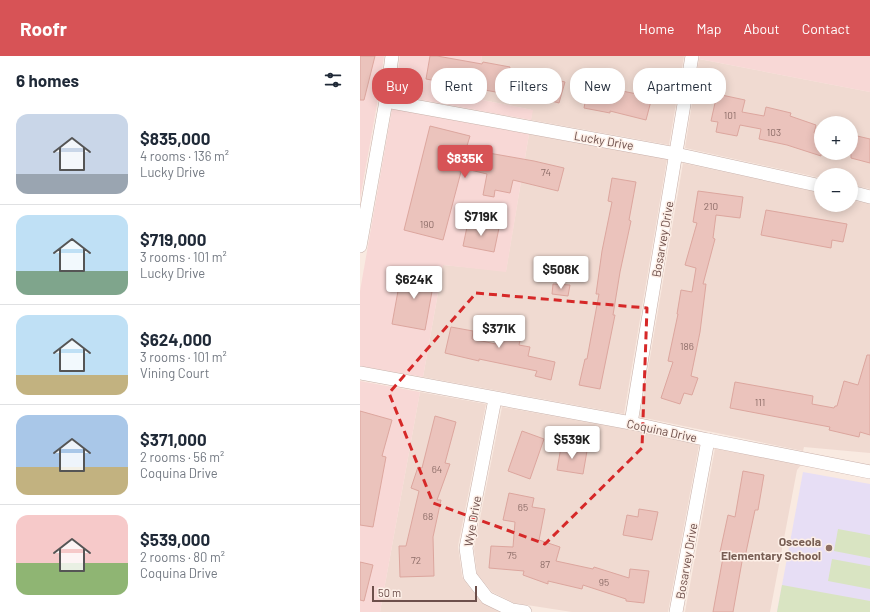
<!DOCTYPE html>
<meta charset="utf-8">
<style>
:root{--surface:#fff;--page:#f6f6f7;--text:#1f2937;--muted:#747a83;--line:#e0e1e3;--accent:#d75356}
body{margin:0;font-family:Barlow,sans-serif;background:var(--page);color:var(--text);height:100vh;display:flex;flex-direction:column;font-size:15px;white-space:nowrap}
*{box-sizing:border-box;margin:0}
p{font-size:13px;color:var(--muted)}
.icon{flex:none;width:22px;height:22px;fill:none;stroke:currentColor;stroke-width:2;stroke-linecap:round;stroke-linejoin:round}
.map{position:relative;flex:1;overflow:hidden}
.sheet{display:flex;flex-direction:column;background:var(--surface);width:360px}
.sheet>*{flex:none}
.hud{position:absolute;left:12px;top:12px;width:380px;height:36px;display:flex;gap:8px}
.controls{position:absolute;left:454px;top:60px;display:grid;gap:8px}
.controls a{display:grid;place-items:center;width:44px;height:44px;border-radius:50%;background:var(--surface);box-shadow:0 2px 10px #0003;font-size:20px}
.scale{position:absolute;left:12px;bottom:10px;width:105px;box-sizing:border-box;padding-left:4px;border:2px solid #6d4f4b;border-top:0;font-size:11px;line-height:14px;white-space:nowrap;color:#6d4f4b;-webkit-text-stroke:3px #fdefe7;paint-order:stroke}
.price{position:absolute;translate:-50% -34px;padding:0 9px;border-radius:4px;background:#fff;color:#222;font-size:13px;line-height:26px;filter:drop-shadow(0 1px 2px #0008)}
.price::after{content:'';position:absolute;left:50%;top:24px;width:12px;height:9px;margin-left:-6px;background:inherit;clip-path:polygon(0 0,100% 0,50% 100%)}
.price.on{background:var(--accent);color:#fff}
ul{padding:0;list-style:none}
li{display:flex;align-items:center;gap:12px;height:100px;padding:0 16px}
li+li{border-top:1px solid var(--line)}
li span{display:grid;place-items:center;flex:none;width:112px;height:80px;border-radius:12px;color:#555}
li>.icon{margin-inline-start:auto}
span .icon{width:48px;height:48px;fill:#fffc;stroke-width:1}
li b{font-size:17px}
h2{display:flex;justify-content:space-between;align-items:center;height:48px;padding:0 16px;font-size:17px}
.tag{padding:0 14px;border-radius:16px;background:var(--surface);box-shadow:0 2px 10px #0003;font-size:14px;line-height:36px}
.tag.on{background:var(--accent);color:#fff}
header{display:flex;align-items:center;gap:24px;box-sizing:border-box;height:56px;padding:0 20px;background:var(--accent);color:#fff}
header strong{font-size:19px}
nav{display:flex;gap:22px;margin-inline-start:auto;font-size:14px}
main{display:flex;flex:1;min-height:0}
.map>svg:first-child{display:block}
.residential{fill:#f0dad1;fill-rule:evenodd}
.commercial{fill:#f8d8d6}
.education{fill:#e7def5}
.green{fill:#d9e4c2}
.building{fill:#ebc3bc;stroke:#dca69e}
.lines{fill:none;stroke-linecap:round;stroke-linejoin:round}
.street-casing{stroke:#c8b0aa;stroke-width:14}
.street{stroke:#fff;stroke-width:13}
.marked{fill:none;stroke:#d62828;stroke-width:3;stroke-dasharray:8 5;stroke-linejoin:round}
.education-dot{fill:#8d6e63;stroke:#fdefe7;stroke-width:1.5}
.labels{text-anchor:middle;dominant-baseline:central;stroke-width:3;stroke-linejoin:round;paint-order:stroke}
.number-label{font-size:10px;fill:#8c6c67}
.street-label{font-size:12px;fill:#6d4f4b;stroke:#fdefe7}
.education-label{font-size:12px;font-weight:bold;fill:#785e54;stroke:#fdefe7;text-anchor:end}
</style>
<header>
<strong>Roofr</strong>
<nav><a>Home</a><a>Map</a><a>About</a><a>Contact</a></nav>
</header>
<main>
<section class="sheet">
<h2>6 homes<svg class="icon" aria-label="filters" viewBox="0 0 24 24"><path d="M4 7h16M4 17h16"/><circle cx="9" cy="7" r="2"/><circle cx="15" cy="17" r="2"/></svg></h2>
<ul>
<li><span style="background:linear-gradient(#c9d6e8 75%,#9aa5b1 0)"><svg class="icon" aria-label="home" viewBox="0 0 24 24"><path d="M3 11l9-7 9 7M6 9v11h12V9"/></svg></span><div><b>$835,000</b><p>4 rooms · 136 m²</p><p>Lucky Drive</p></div></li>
<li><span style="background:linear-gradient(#bfe0f5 70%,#7fa58c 0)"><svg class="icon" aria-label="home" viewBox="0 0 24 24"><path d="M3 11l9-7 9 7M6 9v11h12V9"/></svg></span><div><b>$719,000</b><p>3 rooms · 101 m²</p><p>Lucky Drive</p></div></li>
<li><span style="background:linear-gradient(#bfe0f5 75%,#c2b280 0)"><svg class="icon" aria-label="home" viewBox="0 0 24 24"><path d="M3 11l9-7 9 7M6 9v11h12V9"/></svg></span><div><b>$624,000</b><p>3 rooms · 101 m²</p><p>Vining Court</p></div></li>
<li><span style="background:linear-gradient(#a9c7e8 65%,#c2b280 0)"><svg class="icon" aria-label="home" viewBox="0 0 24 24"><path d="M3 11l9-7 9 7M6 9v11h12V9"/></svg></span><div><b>$371,000</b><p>2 rooms · 56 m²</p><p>Coquina Drive</p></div></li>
<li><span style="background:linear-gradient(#f6c9c9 60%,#8fb573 0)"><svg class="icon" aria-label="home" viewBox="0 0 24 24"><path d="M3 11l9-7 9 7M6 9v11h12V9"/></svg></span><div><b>$539,000</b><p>2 rooms · 80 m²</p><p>Coquina Drive</p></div></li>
</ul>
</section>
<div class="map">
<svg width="510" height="556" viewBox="0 0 510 556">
<rect width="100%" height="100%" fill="#f9eae1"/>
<g class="residential">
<path d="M122,0H324L309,89L171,64L172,54L113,42Z"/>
<path d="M339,3L510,36V133L491,129V119H461V122L325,92ZM461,67H491V97H461Z"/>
<path d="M169,78L307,103L264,358L63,321L83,209L146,215Z"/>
<path d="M323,107L461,137V149H491V144L510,148V397L444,391L443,395L280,361Z"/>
<path d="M60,336L126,348L98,490L102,520L104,524L121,546L140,556H20Z"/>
<path d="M142,351L270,374L339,389L308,556H212L154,547L132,536L117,518L114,493Z"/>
<path d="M355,392L441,409L437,414L410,556H325Z"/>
</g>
<g class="commercial">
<path d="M0,0H24L18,43L0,143Z"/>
<path d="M40,0H122L113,42L173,54L171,64L35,39Z"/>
<path d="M340,0H510V36L339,3Z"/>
<path d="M32,53L169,78L146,216L83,209L63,321L0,310V235Z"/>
<path d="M0,325L60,336L20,556H0Z"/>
</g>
<path class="education" d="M443,416L510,428V556H417Z"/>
<g class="green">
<path d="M478,473L510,479V502L474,495Z"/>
<path d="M472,503L510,510V533L468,525Z"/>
<path d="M422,529L510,545V556H417Z"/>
</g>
<g class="building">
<path d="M0,0H15L4,44H0Z"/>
<path d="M70,0H77L122,8L123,6L150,11L148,19L171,24L173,18L205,26L199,47L158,36L157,40L66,23Z"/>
<path d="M228,32L261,38L262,35L292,41L286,64L250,55V57L224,52Z"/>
<path d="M357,38L385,44L382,56L404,60L406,51L431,57L430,60L456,69L454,77L461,80V100L427,89L399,83L401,73L380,69L377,80L356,76L358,66L351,65Z"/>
<path d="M70,70L110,80L106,93L174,105L204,112L198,135L153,124L150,137L135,134L134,141L123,139L127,118L102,112L83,184L44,174Z"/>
<path d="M493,79L510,83V107L491,102V87Z"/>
<path d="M252,122L276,126L269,164L271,165L260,216L253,259H255L240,333L219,329L225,303H227L239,238H236L242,195L252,146L248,145Z"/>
<path d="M338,135L383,141L380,162L356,159L353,182L355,183L343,228H346L340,276L331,320L338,322L332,339L324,337L320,348L301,342L313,306L308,305L318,258H317L321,234L332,236L336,212L325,209L337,167L333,166Z"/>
<path d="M406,154L487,168L483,186L472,184L471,192L401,179Z"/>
<path d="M108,166L139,172L134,196L103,190Z"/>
<path d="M42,213L75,219L65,274L32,268Z"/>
<path d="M193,228L210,229L208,240L192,238Z"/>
<path d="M141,263L164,268L159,289L170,291L168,300L195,306L191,324L175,320L177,315L119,303V305L85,297L91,271L113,275L112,283L136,288Z"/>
<path d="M507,299H510V379L500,376L499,381L469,374L470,371L370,352L375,326L453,340L452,348L474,352L475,350H477L484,325L498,329Z"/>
<path d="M0,355L32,364L22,400L26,401L13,471L0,469Z"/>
<path d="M75,360L96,366L85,407L90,408L77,444H81L73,481L74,520L40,521L39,490H46L59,435L51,432L58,411L62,412Z"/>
<path d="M162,375L184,383L170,423L148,415Z"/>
<path d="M201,391L227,395L223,418L197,414Z"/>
<path d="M383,415L404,419L398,454H395L385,501L383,500L373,556H353L364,496H360L368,459L375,461Z"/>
<path d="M149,437L174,442L172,451L185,453L179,484L200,491L196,505L233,513L234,511L269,522L270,513L289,515L284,547L266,545V543L223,529L222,533L188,525V528L163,519L164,515L129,512L131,490L153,491L155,466L143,464Z"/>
<path d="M279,453L298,456L292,484L263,479L267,459L278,461Z"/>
<path d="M0,506L13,509L4,545L0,544Z"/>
</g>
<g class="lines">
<defs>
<g id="street">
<path d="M26,45L316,98L461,130"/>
<path d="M491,136L510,141"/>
<path d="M0,190L26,45L32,0"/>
<path d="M0,317L271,367L348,384L510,416"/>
<path d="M135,343L106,492L110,520L127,542L152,554L165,556"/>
<path d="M271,367L332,0"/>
<path d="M316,556L348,384"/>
</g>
</defs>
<use href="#street" class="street-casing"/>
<use href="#street" class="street"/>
</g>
<path class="marked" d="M116,237L287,252L282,392L185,488L73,447L29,337Z"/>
<circle class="education-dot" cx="469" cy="492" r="4"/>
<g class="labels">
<g class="number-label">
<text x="370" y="59">101</text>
<text x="414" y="76">103</text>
<text x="186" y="116">74</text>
<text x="351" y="150">210</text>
<text x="67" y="168">190</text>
<text x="327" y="290">186</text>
<text x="400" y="346">111</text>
<text x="77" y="413">64</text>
<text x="163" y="451">65</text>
<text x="68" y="460">68</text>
<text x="152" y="499">75</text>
<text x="56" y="504">72</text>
<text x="185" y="508">87</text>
<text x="244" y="526">95</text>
</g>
<g class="street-label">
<text transform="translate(244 84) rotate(10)">Lucky Drive</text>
<text transform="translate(302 183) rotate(-80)">Bosarvey Drive</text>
<text transform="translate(302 374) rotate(12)">Coquina Drive</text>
<text transform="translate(112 465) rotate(-80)">Wye Drive</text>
<text transform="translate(326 505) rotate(-80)">Bosarvey Drive</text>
</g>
<g class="education-label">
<text x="461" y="485">Osceola<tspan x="461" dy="14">Elementary School</tspan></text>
</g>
</g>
</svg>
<div class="controls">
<a>+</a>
<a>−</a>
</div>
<div class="scale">50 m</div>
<b class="price on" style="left:105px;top:123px">$835K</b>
<b class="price" style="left:121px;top:181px">$719K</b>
<b class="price" style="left:201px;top:234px">$508K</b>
<b class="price" style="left:54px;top:244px">$624K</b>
<b class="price" style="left:139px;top:293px">$371K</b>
<b class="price" style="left:212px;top:404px">$539K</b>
<div class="hud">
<a class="tag on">Buy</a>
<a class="tag">Rent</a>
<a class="tag">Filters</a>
<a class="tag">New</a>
<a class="tag">Apartment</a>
</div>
</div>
</main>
